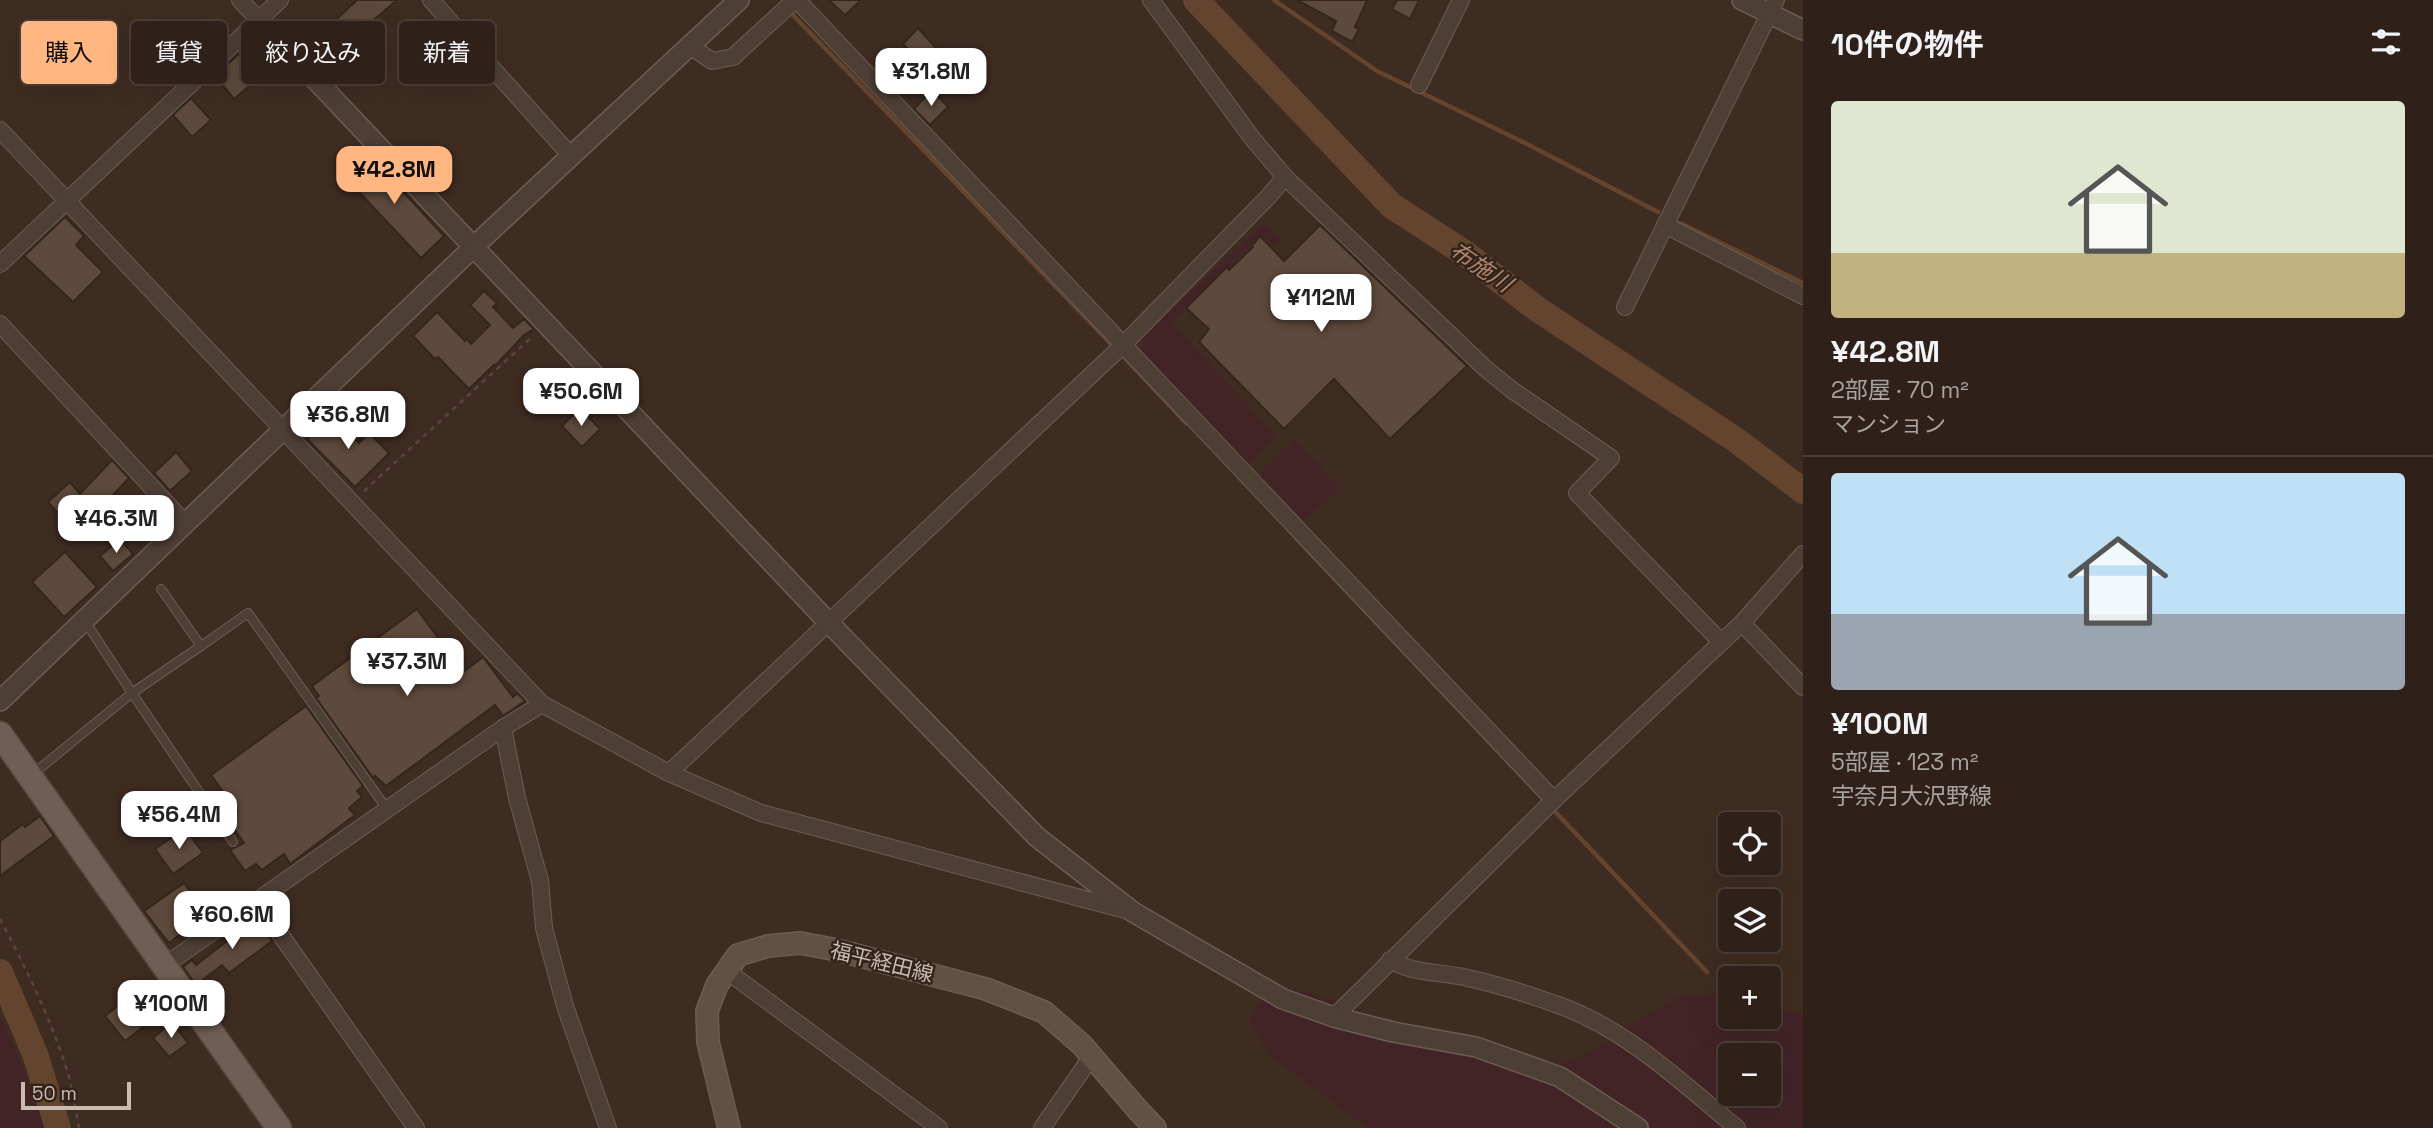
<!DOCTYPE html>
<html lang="ja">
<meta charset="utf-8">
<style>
:root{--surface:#2f2119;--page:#3b2e26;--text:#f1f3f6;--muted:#a7a3a2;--line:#4a3e38;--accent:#ffb680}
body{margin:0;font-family:"Space Grotesk","Noto Sans JP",sans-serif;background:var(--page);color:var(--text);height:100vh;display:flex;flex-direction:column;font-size:26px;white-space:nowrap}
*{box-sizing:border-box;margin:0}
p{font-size:23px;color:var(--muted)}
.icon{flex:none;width:38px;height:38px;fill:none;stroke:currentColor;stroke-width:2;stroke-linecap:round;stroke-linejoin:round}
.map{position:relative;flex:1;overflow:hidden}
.panel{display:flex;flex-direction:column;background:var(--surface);width:630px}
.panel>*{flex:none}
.guide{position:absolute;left:21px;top:21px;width:665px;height:63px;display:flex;gap:14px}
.controls{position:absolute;left:1718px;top:812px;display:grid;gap:14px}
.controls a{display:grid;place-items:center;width:63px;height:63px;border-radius:7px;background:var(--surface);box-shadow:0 7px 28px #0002,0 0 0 2px var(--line);font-size:35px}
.scale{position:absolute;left:21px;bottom:18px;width:110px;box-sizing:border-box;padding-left:7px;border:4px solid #cabbb0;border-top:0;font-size:19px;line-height:24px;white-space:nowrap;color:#cabbb0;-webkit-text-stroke:5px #33241a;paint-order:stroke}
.price{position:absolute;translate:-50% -60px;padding:0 16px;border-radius:14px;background:#fff;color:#222;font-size:23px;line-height:46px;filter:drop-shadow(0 2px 4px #0008)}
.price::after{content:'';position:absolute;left:50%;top:42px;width:21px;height:16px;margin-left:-10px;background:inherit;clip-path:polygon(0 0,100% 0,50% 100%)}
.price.active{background:var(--accent);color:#111}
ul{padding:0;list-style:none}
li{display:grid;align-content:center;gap:14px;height:371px;padding:0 28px}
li+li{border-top:2px solid var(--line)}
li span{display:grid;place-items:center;height:217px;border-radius:7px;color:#555}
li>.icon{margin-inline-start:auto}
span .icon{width:126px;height:126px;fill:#fffc;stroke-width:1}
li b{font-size:30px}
h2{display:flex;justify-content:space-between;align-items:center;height:84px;padding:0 28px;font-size:30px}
.tag{padding:0 24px;border-radius:7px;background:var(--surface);box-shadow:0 7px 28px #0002,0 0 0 2px var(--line);font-size:24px;line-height:63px}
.tag.active{background:var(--accent);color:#111}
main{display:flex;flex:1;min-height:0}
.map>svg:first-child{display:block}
.green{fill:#422427;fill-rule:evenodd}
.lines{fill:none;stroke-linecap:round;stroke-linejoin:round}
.stream{stroke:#63442f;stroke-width:4.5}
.river{stroke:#63442f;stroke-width:26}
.building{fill:#5e4a3c;stroke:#35261c;stroke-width:2}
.service-casing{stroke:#6c5d53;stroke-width:10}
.minor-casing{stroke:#6c5d53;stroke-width:18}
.tertiary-casing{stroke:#6c5d53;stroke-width:22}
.secondary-casing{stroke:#6c5d53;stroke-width:24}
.primary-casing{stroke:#57483e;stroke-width:27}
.path{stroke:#5d4144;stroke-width:2.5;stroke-dasharray:5 5;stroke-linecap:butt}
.service{stroke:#4e3f35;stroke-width:8}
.minor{stroke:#4e3f35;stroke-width:16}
.tertiary{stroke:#4e3f35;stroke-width:19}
.secondary{stroke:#625042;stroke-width:21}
.primary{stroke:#6f5e53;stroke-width:24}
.labels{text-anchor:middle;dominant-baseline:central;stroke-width:5;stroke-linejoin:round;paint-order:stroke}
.street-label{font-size:21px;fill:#cabbb0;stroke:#33241a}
.water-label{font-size:23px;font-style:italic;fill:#b1876e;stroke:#33241a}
</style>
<main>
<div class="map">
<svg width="1803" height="1128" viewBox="0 0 1803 1128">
<rect width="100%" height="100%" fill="#3f2c21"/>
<g class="green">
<path d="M1264,223L1281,239L1273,246L1262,234L1172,323L1277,437L1249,464L1143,353V337Z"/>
<path d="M1294,439L1340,488L1302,523L1257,476Z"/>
<path d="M1274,989L1309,992L1434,1038L1524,1068L1556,1065L1588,1053L1623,1029L1683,994L1731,997V1017H1769V1006L1803,1015V1128H1368L1270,1056L1249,1020C1258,1008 1262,998 1274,989ZM1731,1055H1769V1094H1731Z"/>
<path d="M0,1014L49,1128H0Z"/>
</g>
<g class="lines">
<g class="stream">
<path d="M1274,0L1377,71L1525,143L1658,212"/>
<path d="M789,11L1114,347"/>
<path d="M1680,223L1803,283"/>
<path d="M1120,353L1186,423"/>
<path d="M1296,538L1707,972"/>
</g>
<g class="river">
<path d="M1196,0L1392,206L1466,254L1537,309L1736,440L1803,491"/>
<path d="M0,972L35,1054L58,1128"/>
</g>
</g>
<g class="building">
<path d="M357,0H397L355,36L323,68L306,48Z"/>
<path d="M829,0H861L845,15Z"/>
<path d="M1297,0H1367L1355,27L1359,29L1352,42L1332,31L1336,21Z"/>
<path d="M1397,0H1419L1410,19L1392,9Z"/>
<path d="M918,28L957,71L942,84L903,44Z"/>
<path d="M242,51L262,75L234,99L215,76Z"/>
<path d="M932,90L948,107L930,125L914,109Z"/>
<path d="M191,98L211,120L192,137L173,115Z"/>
<path d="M368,154L444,236L421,258L344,176Z"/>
<path d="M65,217L84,236L76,245L103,272L73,302L24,256Z"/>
<path d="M1320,225L1467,366L1390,439L1334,379L1284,429L1199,342L1209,329L1186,308L1227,267L1229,270L1253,247L1252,246L1260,236L1284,261Z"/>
<path d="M484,291L497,303L493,307L513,328L524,319L534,329L524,335L495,366L494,365L469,389L438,357L435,359L413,336L437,312L465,341L467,339L471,344L490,325L470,305Z"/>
<path d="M580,408L600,429L582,447L562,426Z"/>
<path d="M332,415L359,443L369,433L389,453L355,487L307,439Z"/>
<path d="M176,452L192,471L170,491L154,473Z"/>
<path d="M112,460L129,478L97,512L101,516L79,536L48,502L70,482L80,494Z"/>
<path d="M120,539L133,554L113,571L100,556Z"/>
<path d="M65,552L97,587L64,617L32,582Z"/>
<path d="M417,609L463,672L483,657L513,697L517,693L525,701L503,716L495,705L386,786L375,776L373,778L316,698L319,696L312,686Z"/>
<path d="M306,706L363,786L357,791L362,797L349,808L355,815L290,864L284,854L262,870L256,864L245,871L230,850L244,843L227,819L237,811L211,775Z"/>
<path d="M40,816L54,836L0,876V841L23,824L25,827Z"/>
<path d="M185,828L203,853L173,874L155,849Z"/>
<path d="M184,883L210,920L190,933L187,929L169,943L144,911Z"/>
<path d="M254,915L272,941L229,973L222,965L196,985L183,967L192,960L196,965L237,933L234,929Z"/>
<path d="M126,999L146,1025L125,1041L105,1016Z"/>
<path d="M172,1022L188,1043L169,1057L153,1038Z"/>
</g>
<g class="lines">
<defs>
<g id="service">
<path d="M161,589L201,646L132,693L233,842"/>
<path d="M201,646L248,613L387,809"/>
<path d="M33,774L132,693L85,621"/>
</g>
<g id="minor">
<path d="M240,0L259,20"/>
<path d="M431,0L571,156"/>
<path d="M797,0L1554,800"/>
<path d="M1151,0L1252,138L1285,177L1486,369L1512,390L1611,458L1577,493L1721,642"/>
<path d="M690,46L712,61L733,57L795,0"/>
<path d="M1419,85L1461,0"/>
<path d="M0,130L542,704L669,773L761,813L1129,911"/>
<path d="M1665,225L1803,296"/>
<path d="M0,264L280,0"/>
<path d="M1625,307L1776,0"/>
<path d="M0,324L185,523"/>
<path d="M1742,623L1803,687"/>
<path d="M503,728L517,798L540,881L544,928L565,1006L608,1128"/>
<path d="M669,773L1123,345L1269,196L1285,177"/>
<path d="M257,901L416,1128"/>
<path d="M1390,960C1416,975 1440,971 1468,978C1499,985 1531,995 1561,1006C1629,1031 1682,1083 1737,1128"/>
<path d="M164,966L503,728L542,704"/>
<path d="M727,971L939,1128"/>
<path d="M1334,1017L1554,800L1742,623L1803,554"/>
<path d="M1042,1128L1092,1056"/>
</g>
<g id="tertiary">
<path d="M1742,0L1803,30"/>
<path d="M259,20L829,623L1037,837L1133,912L1283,999L1334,1017L1393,1032L1476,1047L1560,1077L1638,1128"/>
<path d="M0,701L485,236L739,0"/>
</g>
<path id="secondary" d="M729,1128L708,1042L707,1011L717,985L738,955L768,946L800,943L837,950L986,989L1044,1012L1082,1045L1137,1109L1155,1128"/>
<path id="primary" d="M0,734L279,1128"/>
</defs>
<use href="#service" class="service-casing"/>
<use href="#minor" class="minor-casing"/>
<use href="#tertiary" class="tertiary-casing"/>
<use href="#secondary" class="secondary-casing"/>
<use href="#primary" class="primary-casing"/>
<g class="path">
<path d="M364,491L534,335"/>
<path d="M0,919C25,966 48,1013 65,1064C72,1084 75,1107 79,1128"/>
</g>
<use href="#service" class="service"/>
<use href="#minor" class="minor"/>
<use href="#tertiary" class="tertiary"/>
<use href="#secondary" class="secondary"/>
<use href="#primary" class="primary"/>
</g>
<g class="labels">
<g class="street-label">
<text transform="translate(882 962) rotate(14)">福平経田線</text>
</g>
<g class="water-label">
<text transform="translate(1481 267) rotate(34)">布施川</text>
</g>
</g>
</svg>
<div class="controls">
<a><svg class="icon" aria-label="locate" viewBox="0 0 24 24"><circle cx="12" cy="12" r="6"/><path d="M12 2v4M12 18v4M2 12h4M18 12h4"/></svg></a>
<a><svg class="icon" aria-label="layers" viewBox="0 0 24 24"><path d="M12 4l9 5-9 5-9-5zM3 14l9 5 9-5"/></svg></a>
<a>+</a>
<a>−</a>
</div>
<div class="scale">50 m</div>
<b class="price" style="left:931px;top:108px">¥31.8M</b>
<b class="price active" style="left:394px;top:206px">¥42.8M</b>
<b class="price" style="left:1321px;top:334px">¥112M</b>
<b class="price" style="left:581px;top:428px">¥50.6M</b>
<b class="price" style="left:348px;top:451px">¥36.8M</b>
<b class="price" style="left:116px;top:555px">¥46.3M</b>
<b class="price" style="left:407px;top:698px">¥37.3M</b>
<b class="price" style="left:179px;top:851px">¥56.4M</b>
<b class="price" style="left:232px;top:951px">¥60.6M</b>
<b class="price" style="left:171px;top:1040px">¥100M</b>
<div class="guide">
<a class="tag active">購入</a>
<a class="tag">賃貸</a>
<a class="tag">絞り込み</a>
<a class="tag">新着</a>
</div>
</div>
<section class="panel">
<h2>10件の物件<svg class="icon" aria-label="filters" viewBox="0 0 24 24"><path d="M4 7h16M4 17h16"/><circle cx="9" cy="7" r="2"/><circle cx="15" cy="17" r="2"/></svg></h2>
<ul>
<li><span style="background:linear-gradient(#dfe7d0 70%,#c2b280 0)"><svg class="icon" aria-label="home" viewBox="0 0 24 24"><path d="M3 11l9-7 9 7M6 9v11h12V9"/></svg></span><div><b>¥42.8M</b><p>2部屋 · 70 m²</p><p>マンション</p></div></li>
<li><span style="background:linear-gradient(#bfe0f5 65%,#9aa5b1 0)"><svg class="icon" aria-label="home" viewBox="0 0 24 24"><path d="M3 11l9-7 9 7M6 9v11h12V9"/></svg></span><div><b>¥100M</b><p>5部屋 · 123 m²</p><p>宇奈月大沢野線</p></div></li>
</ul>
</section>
</main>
